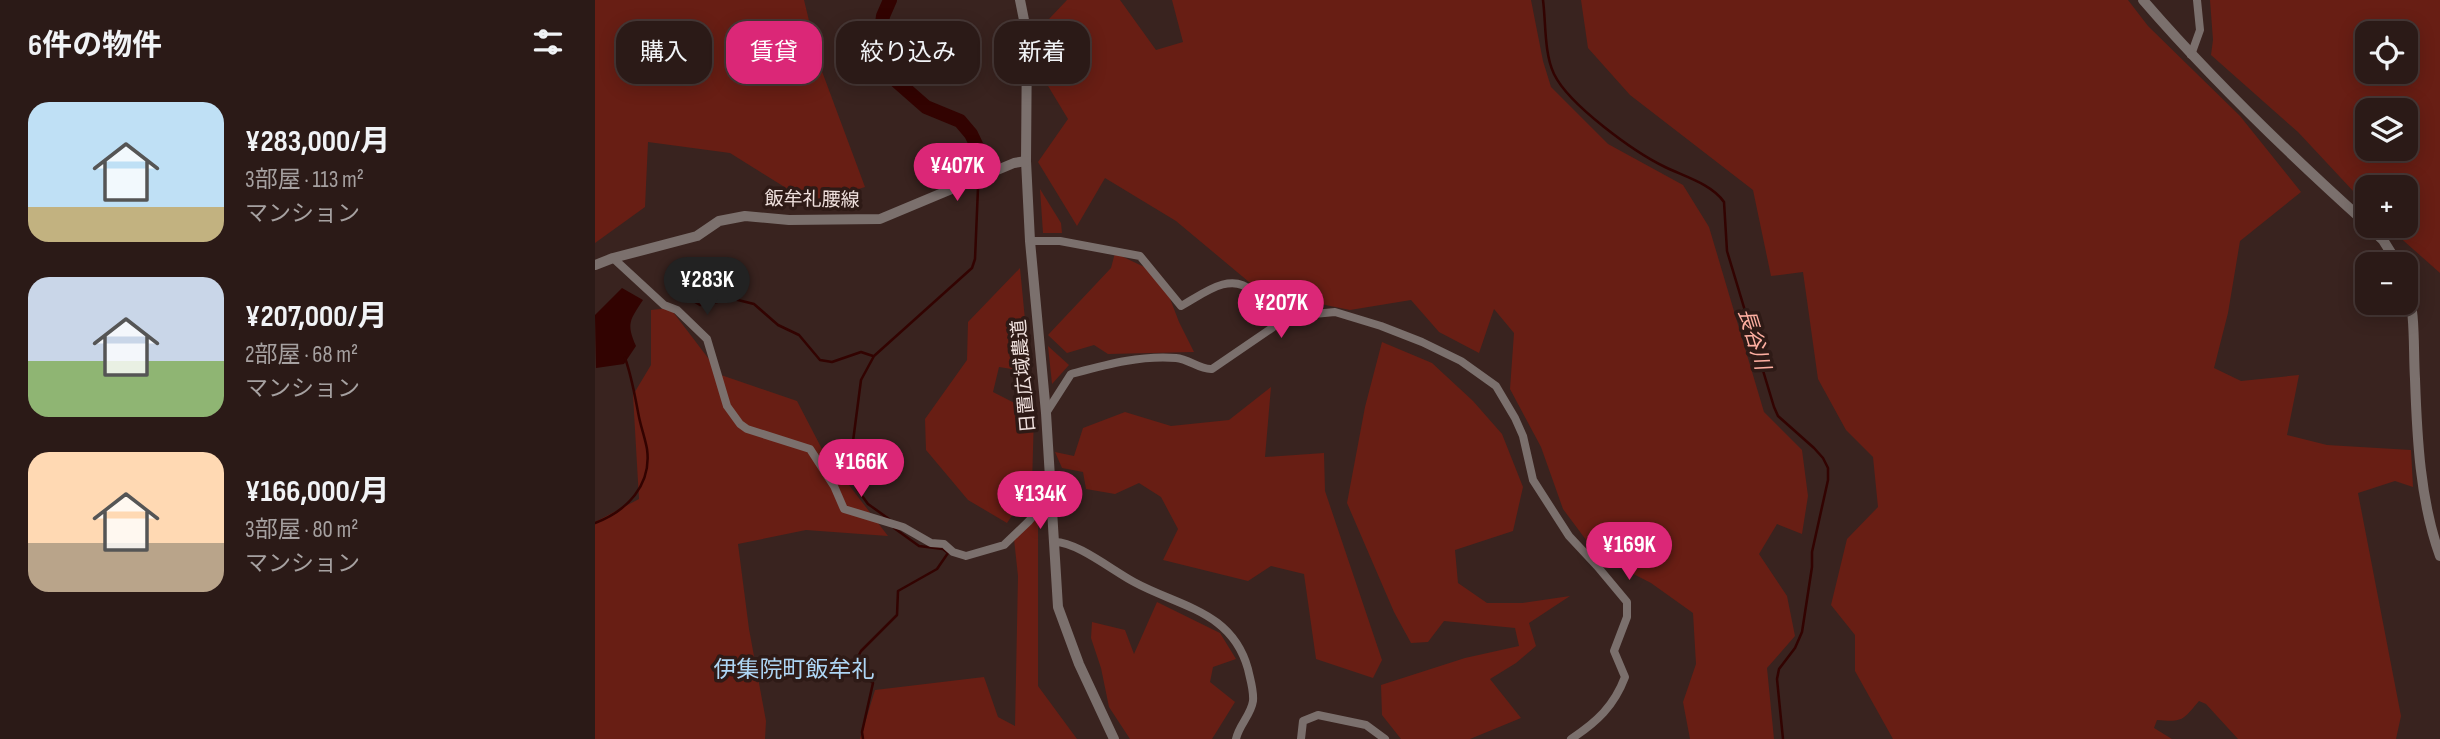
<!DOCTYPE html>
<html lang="ja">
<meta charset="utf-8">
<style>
:root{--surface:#2b1a17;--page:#372724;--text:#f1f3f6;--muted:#a6a1a1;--line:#473836;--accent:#db2777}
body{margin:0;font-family:"Sofia Sans Condensed","Noto Sans JP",sans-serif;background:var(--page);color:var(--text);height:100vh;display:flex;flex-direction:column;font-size:26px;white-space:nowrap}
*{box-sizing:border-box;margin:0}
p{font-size:23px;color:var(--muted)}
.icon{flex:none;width:38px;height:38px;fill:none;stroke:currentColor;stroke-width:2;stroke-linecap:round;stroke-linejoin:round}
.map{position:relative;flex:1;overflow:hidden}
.side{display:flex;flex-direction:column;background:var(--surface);width:595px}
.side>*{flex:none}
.top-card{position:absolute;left:21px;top:21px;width:665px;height:63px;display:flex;gap:14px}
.fabs{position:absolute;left:1760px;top:21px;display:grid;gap:14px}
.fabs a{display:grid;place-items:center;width:63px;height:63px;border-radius:14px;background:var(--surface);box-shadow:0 4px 18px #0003,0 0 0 2px var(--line);font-size:35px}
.price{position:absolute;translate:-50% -60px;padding:0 16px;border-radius:24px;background:var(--accent);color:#fff;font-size:23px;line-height:46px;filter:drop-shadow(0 2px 4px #0008)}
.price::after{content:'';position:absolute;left:50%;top:42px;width:21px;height:16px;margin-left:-10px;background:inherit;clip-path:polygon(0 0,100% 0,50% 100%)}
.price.current{background:#222;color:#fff}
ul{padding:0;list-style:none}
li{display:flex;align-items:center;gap:21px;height:175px;padding:0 28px}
li span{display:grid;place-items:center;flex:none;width:196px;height:140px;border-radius:21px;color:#555}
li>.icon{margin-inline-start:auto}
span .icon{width:84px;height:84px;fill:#fffc;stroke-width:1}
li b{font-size:30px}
h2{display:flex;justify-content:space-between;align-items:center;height:84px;padding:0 28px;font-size:30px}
.pill{padding:0 24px;border-radius:21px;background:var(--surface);box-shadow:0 4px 18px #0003,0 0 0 2px var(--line);font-size:24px;line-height:63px}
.pill.current{background:var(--accent);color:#fff}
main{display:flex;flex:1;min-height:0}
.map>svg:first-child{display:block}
.green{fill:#681e14;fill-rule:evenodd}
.water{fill:#320301}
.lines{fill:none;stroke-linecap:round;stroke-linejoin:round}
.stream{stroke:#320301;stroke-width:2.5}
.river{stroke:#320301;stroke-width:14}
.minor{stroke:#7b706d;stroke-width:8}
.tertiary{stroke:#7b706d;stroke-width:10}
.labels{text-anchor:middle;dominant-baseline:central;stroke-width:7;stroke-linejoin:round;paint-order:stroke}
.street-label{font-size:19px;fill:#efe0dd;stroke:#2e1a16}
.water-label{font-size:21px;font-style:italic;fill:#feafa1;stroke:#2e1a16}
.quarter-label{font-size:23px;fill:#aed6f5;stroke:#2e1a16}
</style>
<main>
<section class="side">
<h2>6件の物件<svg class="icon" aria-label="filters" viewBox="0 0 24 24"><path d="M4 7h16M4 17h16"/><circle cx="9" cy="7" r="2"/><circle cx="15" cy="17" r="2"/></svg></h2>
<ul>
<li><span style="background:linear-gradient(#bfe0f5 75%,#c2b280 0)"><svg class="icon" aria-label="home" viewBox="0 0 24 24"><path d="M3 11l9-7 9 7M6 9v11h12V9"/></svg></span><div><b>¥283,000/月</b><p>3部屋 · 113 m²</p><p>マンション</p></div></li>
<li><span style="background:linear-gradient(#c9d6e8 60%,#8fb573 0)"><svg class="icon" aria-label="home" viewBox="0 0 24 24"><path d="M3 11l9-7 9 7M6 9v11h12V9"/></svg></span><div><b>¥207,000/月</b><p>2部屋 · 68 m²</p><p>マンション</p></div></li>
<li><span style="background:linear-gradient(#ffd9b3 65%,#b9a48a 0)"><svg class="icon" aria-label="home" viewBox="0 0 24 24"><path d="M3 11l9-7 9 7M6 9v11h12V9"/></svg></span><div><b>¥166,000/月</b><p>3部屋 · 80 m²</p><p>マンション</p></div></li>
</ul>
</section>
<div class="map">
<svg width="1845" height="739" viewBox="0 0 1845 739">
<rect width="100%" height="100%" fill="#39231f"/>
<g class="green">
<path d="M0,0H209L225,66L270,187L217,204L135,153L53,142L50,207L0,243Z"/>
<path d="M472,0H525L561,50L588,42L577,0H936L948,61L956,87L1013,144L1088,185L1114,227L1169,412L1207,450L1213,496L1207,534L1182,524L1164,554L1192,596L1200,636L1172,668L1179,739H1095L1088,702L1101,664L1098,613L1056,583L1003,556L968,509L946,447L915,389L919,333L899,309L884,353L844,332L816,300L755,310L666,292L581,221L510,178L482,226L443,162L473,119L450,81L454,19Z"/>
<path d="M986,0H1533L1553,26L1645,116L1706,192L1645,241L1633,313L1619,368L1646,381L1704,375L1692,435L1732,445L1816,450L1818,487L1800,481L1763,493L1806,716L1801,739H1643L1611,704L1604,701C1587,721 1588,722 1562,720L1559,728L1577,739H1298L1260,671V635L1236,605L1252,539L1283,507L1278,457L1251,430L1223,379L1208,272L1176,276L1158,190L1035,95L993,48Z"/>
<path d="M1615,0H1845V273L1792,226H1811V187H1773V207L1703,132L1616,55L1618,40ZM1773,33H1811V72H1773ZM1773,110H1811V149H1773Z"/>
<path d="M445,189L466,223L467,233H448Z"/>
<path d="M520,253L566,275L584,322L599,352L513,354L499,345L472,353L453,335L516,268Z"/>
<path d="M425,268L435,372L404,367L398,392L439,413L437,486L412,523L373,500L331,450L330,419L372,360L373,322Z"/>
<path d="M75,308L126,375L202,401L228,451L293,536L211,530L143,544L154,629L171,721L170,739H0V522L44,499L38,395L56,365V310Z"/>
<path d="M787,342L837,363L878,401L907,434L928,487L918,531L860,550L863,583L892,603H927L975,596L934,623L941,646L921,663L895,679L926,718L875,739H806L787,715L786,685L870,658L924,646L920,628L849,621L833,642L816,643L799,612L752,503L770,407Z"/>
<path d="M453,346L474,365L457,384Z"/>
<path d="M676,387L670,457L729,453L730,491L787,660L778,678L721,659L709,574L676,566L653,581L568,560L583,529L566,497L544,483L520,494L491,489L488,472L467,468L460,452L479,456L488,428L530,412L576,426L634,420Z"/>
<path d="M443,517V686L482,739H265L280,690L389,677L403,717L420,726L423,576L419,539Z"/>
<path d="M562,602L625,633L641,659L618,667L615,682L640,702L617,739H535L514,707L506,668L496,638L497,622L530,630L539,654Z"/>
</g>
<path class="water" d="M27,288L48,300C35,320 31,323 41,346L29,364L1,368L0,315Z"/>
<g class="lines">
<g class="stream">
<path d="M948,0C951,23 949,53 959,74C974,105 1039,152 1070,167C1088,176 1117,184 1129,202L1132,251L1179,407L1183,416L1219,448L1228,458L1233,468V480L1217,552V567L1207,632L1200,648L1184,669L1182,679L1188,739"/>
<path d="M79,296L87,294L105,305L139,299L159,304L183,325L204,335L225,360L237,362L266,352L278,356"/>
<path d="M294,519L273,504L262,489L257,449L266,380L279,356L377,268L380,259L383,188"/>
<path d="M0,523C32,511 57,485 52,449C50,438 46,427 44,417C40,397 37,377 30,358"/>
<path d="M261,670L257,668L266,651L302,615L303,591L342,569L353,553L348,549L324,546L299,528"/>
<path d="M268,739L267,732L278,683L268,673"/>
</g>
<path class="river" d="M295,0L288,16L283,51L290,71L331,107L365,121L376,134L387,157"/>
<g class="minor">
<path d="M1596,55L1605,30L1602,0"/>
<path d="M435,241H465L545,256L586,306C608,294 635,271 657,291C668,300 675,310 687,317"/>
<path d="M18,258L69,305L82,310L112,339L132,406L145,424L152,429L215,449L239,486L249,509L308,527L336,543L349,544L358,552L371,556L409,545L434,521L456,493"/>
<path d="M451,413L476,374C510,365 545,355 581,358C594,359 605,370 617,369L677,328L687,317L740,312L786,326L827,342L866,361L901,386L920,418L928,436L938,480L974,536L1002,566L1032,602V617L1019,651L1030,677C1019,706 1002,722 976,739"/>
<path d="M459,542C481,541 518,571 539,582C585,607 637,611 653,669C655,679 659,690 658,701C656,715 644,725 641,739"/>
<path d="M706,739L708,721L723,715L771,725L790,739"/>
</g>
<g class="tertiary">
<path d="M425,0L432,35L431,161L435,241L451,413L463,607L484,664L519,739"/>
<path d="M1548,0C1618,81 1694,154 1773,225"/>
<path d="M1773,226L1788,240L1803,264"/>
<path d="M0,265L18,258L102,236L124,221L150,216L194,220L285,219L419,163L431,161"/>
<path d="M1811,282C1821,313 1818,347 1820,379C1822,437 1825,501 1845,556"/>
</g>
</g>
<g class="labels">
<g class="street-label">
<text transform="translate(217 200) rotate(1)">飯牟礼腰線</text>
<text transform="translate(429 376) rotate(-95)">日置広域農道</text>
</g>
<g class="water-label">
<text transform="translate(1159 339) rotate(73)">長谷川</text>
</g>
<g class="quarter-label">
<text x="199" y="670">伊集院町飯牟礼</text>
</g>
</g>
</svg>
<div class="fabs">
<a><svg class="icon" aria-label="locate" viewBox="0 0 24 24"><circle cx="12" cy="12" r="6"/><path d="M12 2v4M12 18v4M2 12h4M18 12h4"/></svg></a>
<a><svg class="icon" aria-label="layers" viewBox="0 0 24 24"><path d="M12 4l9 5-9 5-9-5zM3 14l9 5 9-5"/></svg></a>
<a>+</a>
<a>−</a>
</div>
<b class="price" style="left:362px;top:203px">¥407K</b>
<b class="price current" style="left:112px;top:317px">¥283K</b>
<b class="price" style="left:686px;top:340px">¥207K</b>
<b class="price" style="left:266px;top:499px">¥166K</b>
<b class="price" style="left:445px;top:531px">¥134K</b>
<b class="price" style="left:1034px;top:582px">¥169K</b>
<div class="top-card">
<a class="pill">購入</a>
<a class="pill current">賃貸</a>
<a class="pill">絞り込み</a>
<a class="pill">新着</a>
</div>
</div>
</main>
